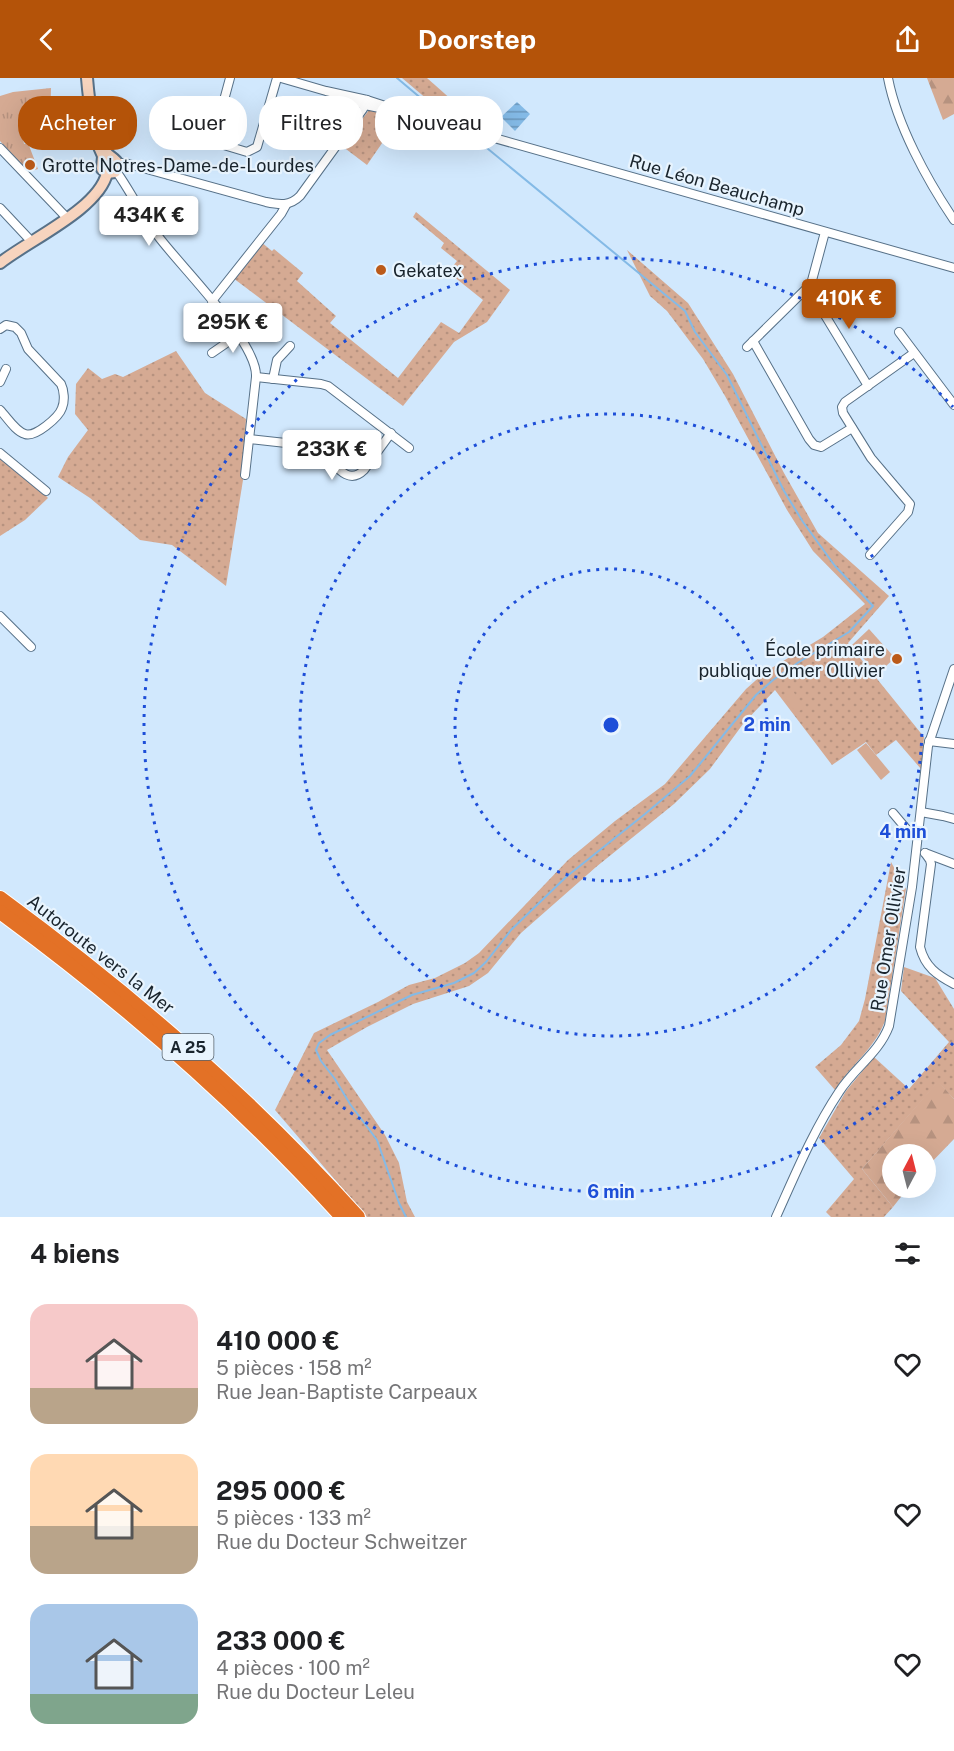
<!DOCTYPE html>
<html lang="fr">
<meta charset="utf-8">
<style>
:root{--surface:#fff;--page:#f2f2f2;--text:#202124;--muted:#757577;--accent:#b45309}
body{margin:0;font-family:"Public Sans",sans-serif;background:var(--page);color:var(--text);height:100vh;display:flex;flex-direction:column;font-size:22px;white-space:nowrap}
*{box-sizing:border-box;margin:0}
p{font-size:20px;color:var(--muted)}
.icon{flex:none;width:33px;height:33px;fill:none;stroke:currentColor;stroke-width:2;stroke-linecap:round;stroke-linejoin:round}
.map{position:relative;height:1139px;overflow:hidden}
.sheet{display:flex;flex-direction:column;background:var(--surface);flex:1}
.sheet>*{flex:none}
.top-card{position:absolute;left:18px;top:18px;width:600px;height:54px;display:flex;gap:12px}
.needle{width:39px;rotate:7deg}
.controls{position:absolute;left:882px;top:1066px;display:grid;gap:12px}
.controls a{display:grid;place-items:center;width:54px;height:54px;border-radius:50%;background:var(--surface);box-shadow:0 6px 24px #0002;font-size:30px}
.price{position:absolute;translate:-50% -51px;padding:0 14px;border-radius:6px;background:#fff;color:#222;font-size:20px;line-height:39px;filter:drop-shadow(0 2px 3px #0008)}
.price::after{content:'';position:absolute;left:50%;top:36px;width:18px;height:14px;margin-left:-9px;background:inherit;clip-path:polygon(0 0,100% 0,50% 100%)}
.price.selected{background:var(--accent);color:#fff}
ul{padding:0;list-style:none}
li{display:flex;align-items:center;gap:18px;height:150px;padding:0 30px}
li span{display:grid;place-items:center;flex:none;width:168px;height:120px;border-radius:18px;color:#555}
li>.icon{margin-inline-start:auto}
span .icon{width:72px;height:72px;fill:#fffc;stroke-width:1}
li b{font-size:26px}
h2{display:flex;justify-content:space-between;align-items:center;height:72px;padding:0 30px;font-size:26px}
.chip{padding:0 21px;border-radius:24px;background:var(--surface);box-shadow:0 6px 24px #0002;font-size:21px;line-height:54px}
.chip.selected{background:var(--accent);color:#fff}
header{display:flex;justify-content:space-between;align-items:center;height:78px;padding:0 30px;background:var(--accent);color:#fff;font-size:27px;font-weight:700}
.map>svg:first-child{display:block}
.grass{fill:url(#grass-dots)}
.forest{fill:url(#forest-firs)}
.park{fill:url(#park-tufts)}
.pitch{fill:#d5aa93}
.water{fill:url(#water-rules)}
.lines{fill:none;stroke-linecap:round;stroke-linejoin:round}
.stream{stroke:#84bae6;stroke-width:2}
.minor-casing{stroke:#577188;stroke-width:10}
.secondary-casing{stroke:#577188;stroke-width:14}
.motorway-casing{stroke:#fff;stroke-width:16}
.minor{stroke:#fff;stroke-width:8}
.secondary{stroke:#f7d4be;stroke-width:10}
.motorway{stroke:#e37126;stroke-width:14}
.ring{fill:none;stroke:#1d4ed8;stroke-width:3;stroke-dasharray:3 6}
.poi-dot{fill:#bb5a19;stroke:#e8f4fe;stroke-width:2}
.labels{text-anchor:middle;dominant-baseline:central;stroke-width:4.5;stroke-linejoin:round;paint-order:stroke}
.shield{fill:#e8f4fe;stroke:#57626c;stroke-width:1.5}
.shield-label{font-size:16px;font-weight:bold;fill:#19242d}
.poi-label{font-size:18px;fill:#19242d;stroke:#e8f4fe;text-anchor:start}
.street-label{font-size:18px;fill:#19242d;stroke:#e8f4fe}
.centre{fill:#1d4ed8;stroke:#e8f4fe;stroke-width:3}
.ring-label{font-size:18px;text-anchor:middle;font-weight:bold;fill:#1d4ed8;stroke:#e8f4fe;stroke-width:4.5;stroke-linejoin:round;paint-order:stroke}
</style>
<header><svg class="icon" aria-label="back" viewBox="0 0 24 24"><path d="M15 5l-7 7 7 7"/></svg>Doorstep<svg class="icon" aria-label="share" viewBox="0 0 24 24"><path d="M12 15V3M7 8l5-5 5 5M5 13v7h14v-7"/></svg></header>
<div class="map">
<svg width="954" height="1139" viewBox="0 0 954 1139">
<defs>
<pattern id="grass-dots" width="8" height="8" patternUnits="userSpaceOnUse" patternTransform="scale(1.5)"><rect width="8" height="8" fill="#d5aa93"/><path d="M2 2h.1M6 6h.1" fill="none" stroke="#b6927f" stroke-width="1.8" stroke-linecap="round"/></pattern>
<pattern id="forest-firs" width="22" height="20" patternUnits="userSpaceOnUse" patternTransform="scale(1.5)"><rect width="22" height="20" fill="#d5aa93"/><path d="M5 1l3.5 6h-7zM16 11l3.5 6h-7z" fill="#b6927f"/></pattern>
<pattern id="park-tufts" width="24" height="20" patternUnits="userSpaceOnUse" patternTransform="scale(1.5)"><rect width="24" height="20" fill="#d5aa93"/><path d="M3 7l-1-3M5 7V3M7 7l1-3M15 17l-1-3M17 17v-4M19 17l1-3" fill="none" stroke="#b6927f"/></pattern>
<pattern id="water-rules" width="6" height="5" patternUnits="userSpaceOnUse" patternTransform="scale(1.5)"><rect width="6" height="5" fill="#84bae6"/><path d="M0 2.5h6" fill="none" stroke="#6b97bb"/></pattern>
</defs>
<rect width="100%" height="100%" fill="#d1e8fd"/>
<g class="grass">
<path d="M402,0H427L453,23L456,42L447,38Z"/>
<path d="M369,32L398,42L367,87L342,68Z"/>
<path d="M416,134L510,212L487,244L454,264L403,328L233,200L261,164L272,173L274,171L303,195L297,203L336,238L330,245L398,300L441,244L459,255L483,222L448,194L457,183L441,170L444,165L413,139Z"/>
<path d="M627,172L688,225L733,296L784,395L818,455L889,518L848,565L924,659L921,691L896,662L876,677L866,664L832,687L775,612L743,646L710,691L674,726L596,789L521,855L488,895L469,908L413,926L367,949L327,972L385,1057L399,1085L407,1124L415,1139H367L275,1032L314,955L378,924L409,907L435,900L465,885L479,875L568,782L615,743L665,706L746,611L765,594L823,559L865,526L813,473L787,432L725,318L703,281L667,233L650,218Z"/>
<path d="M176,273L205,315L246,341L243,402L226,508L172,467L140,462L90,420L58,399L68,379L88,352L75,336L76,306L88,290L102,301L115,296L123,299Z"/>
<path d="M0,378L37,408L48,420L25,442L0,458Z"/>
<path d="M891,784L906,811L885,943C874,972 851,986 835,1012L815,989L841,967L859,943L865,921Z"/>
<path d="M904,889L935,900L954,931V1021L938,1004L862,1091L893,1129L884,1139H831L826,1134L854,1101L819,1060L846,1013L874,979L909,1011L949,964L901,913Z"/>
</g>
<g class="forest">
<path d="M927,0H954V36L943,42Z"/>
<path d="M938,1003L954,1021V1061L926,1090V1077H892V1110H908L893,1129L862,1091Z"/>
</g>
<path class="park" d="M51,10L50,42L61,43L65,48L23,61L24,66L28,65L38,91L28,94L0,63V18L13,14Z"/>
<g class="pitch">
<path d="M869,551L895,580L877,596L852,567Z"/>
<path d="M793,613L804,630L796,635L785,619Z"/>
<path d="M866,665L890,694L881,702L857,672Z"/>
</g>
<path class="water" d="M517,24L530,36L515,53L501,39Z"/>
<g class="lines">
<g class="stream">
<path d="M397,0L442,38"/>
<path d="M406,1139L399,1125L377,1062L350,1026L335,1001L321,983L316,972L319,965L330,957L412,917L454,905L474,895L486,884L511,852L566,799L645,736L690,698L756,617L773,602L799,584L849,554L873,528L835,488L803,444L784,413L727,297L695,254L685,233L482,66"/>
</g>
<defs>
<g id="minor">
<path d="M230,0L214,59L217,65L247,74L257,69L277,0"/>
<path d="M281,0L326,13L367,22L413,37L954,190"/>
<path d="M888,0C897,47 927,102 954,142"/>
<path d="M337,17L365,27L394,33"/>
<path d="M0,70L67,140"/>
<path d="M117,85H125L266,124C280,127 290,128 300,118L363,31L367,22"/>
<path d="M116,93C131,114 142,138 158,158C180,188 258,264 256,299L245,397"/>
<path d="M0,130L31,163"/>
<path d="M811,206L819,220L823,234L868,308"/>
<path d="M212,223L281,136L286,127"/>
<path d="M0,251L6,247L15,249L21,255L28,271L61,306C64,312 65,323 62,330C59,339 35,360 25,356C15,353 7,339 0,332"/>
<path d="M899,254L954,327"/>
<path d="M753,263L809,361L814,367L821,369L852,350"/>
<path d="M747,269L811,206L825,154"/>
<path d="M212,275L238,257"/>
<path d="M256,299L321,306L328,308L409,370"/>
<path d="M273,301L277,282L290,268"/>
<path d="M0,304L6,291"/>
<path d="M249,361L313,368C330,375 344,412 364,392L391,355"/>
<path d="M0,375L46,413"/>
<path d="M870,477L908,434L910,426L871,380L843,335L842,329L845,324L914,275"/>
<path d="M0,538L31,569"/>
<path d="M929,663L954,666"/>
<path d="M921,734L943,738L954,741"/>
<path d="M893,735L909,754L918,758"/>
<path d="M925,775L930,782L931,786L920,869C925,889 937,897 954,906"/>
<path d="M925,775L954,786"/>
<path d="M776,1139C795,1097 813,1053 839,1014C854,990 879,975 889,948L912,809L928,668L954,591"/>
</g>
<g id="secondary">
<path d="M87,0C89,24 92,52 105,73C109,79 115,80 118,86L115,94L107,95"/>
<path d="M99,69L103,78L102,91L107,95"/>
<path d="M0,185C29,162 99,131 107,95"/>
</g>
<g id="motorway">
<path d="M0,820C132,917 248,1017 358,1139"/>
<path d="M0,834C124,925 239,1025 342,1139"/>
</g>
</defs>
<use href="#minor" class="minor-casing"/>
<use href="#secondary" class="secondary-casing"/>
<use href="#motorway" class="motorway-casing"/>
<use href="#minor" class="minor"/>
<use href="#secondary" class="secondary"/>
<use href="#motorway" class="motorway"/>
</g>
<g class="ring">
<circle cx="611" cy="647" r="156"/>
<circle cx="611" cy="647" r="311"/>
<path d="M953 965A467 467 0 1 1 953 329"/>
</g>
<g class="poi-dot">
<circle cx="30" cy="87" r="6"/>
<circle cx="381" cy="192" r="6"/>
<circle cx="897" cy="581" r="6"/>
</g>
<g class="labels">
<rect class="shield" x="162.5" y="956" width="51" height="26" rx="4.5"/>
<g class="shield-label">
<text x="188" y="969">A 25</text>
</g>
<g class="poi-label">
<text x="42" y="87">Grotte Notres-Dame-de-Lourdes</text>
<text x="393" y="192">Gekatex</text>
<text x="885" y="571" text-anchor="end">École primaire<tspan x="885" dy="21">publique Omer Ollivier</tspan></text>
</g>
<g class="street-label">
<text transform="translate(717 107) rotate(16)">Rue Léon Beauchamp</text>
<text transform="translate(888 861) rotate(-81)">Rue Omer Ollivier</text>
<text transform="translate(101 876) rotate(38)">Autoroute vers la Mer</text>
</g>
</g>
<circle cx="611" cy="647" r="9" class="centre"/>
<g class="ring-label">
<text x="767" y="653">2 min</text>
<text x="903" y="760">4 min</text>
<text x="611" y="1120">6 min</text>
</g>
</svg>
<div class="controls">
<a><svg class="needle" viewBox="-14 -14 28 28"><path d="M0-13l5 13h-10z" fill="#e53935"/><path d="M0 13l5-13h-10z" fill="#757577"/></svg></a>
</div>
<b class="price" style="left:149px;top:169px">434K €</b>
<b class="price selected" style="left:849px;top:252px">410K €</b>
<b class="price" style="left:233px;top:276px">295K €</b>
<b class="price" style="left:332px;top:403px">233K €</b>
<div class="top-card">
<a class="chip selected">Acheter</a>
<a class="chip">Louer</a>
<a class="chip">Filtres</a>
<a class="chip">Nouveau</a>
</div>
</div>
<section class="sheet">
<h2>4 biens<svg class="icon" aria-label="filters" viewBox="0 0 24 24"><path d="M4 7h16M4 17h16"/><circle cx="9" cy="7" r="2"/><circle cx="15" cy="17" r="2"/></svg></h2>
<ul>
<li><span style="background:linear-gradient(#f6c9c9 70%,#b9a48a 0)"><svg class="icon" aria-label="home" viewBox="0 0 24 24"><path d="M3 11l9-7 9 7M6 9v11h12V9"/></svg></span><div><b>410 000 €</b><p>5 pièces · 158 m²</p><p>Rue Jean-Baptiste Carpeaux</p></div><svg class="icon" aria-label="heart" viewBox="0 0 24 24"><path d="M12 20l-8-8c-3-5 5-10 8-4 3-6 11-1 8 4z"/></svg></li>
<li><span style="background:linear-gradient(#ffd9b3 60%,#b9a48a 0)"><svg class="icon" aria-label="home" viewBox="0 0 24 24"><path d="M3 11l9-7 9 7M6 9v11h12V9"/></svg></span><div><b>295 000 €</b><p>5 pièces · 133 m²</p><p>Rue du Docteur Schweitzer</p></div><svg class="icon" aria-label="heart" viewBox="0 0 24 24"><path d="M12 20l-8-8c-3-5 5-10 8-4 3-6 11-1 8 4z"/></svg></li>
<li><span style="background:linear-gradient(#a9c7e8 75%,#7fa58c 0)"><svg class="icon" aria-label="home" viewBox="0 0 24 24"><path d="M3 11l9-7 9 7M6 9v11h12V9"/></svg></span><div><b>233 000 €</b><p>4 pièces · 100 m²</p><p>Rue du Docteur Leleu</p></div><svg class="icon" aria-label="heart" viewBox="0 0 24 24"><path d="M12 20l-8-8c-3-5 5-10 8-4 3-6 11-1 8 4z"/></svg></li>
</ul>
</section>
